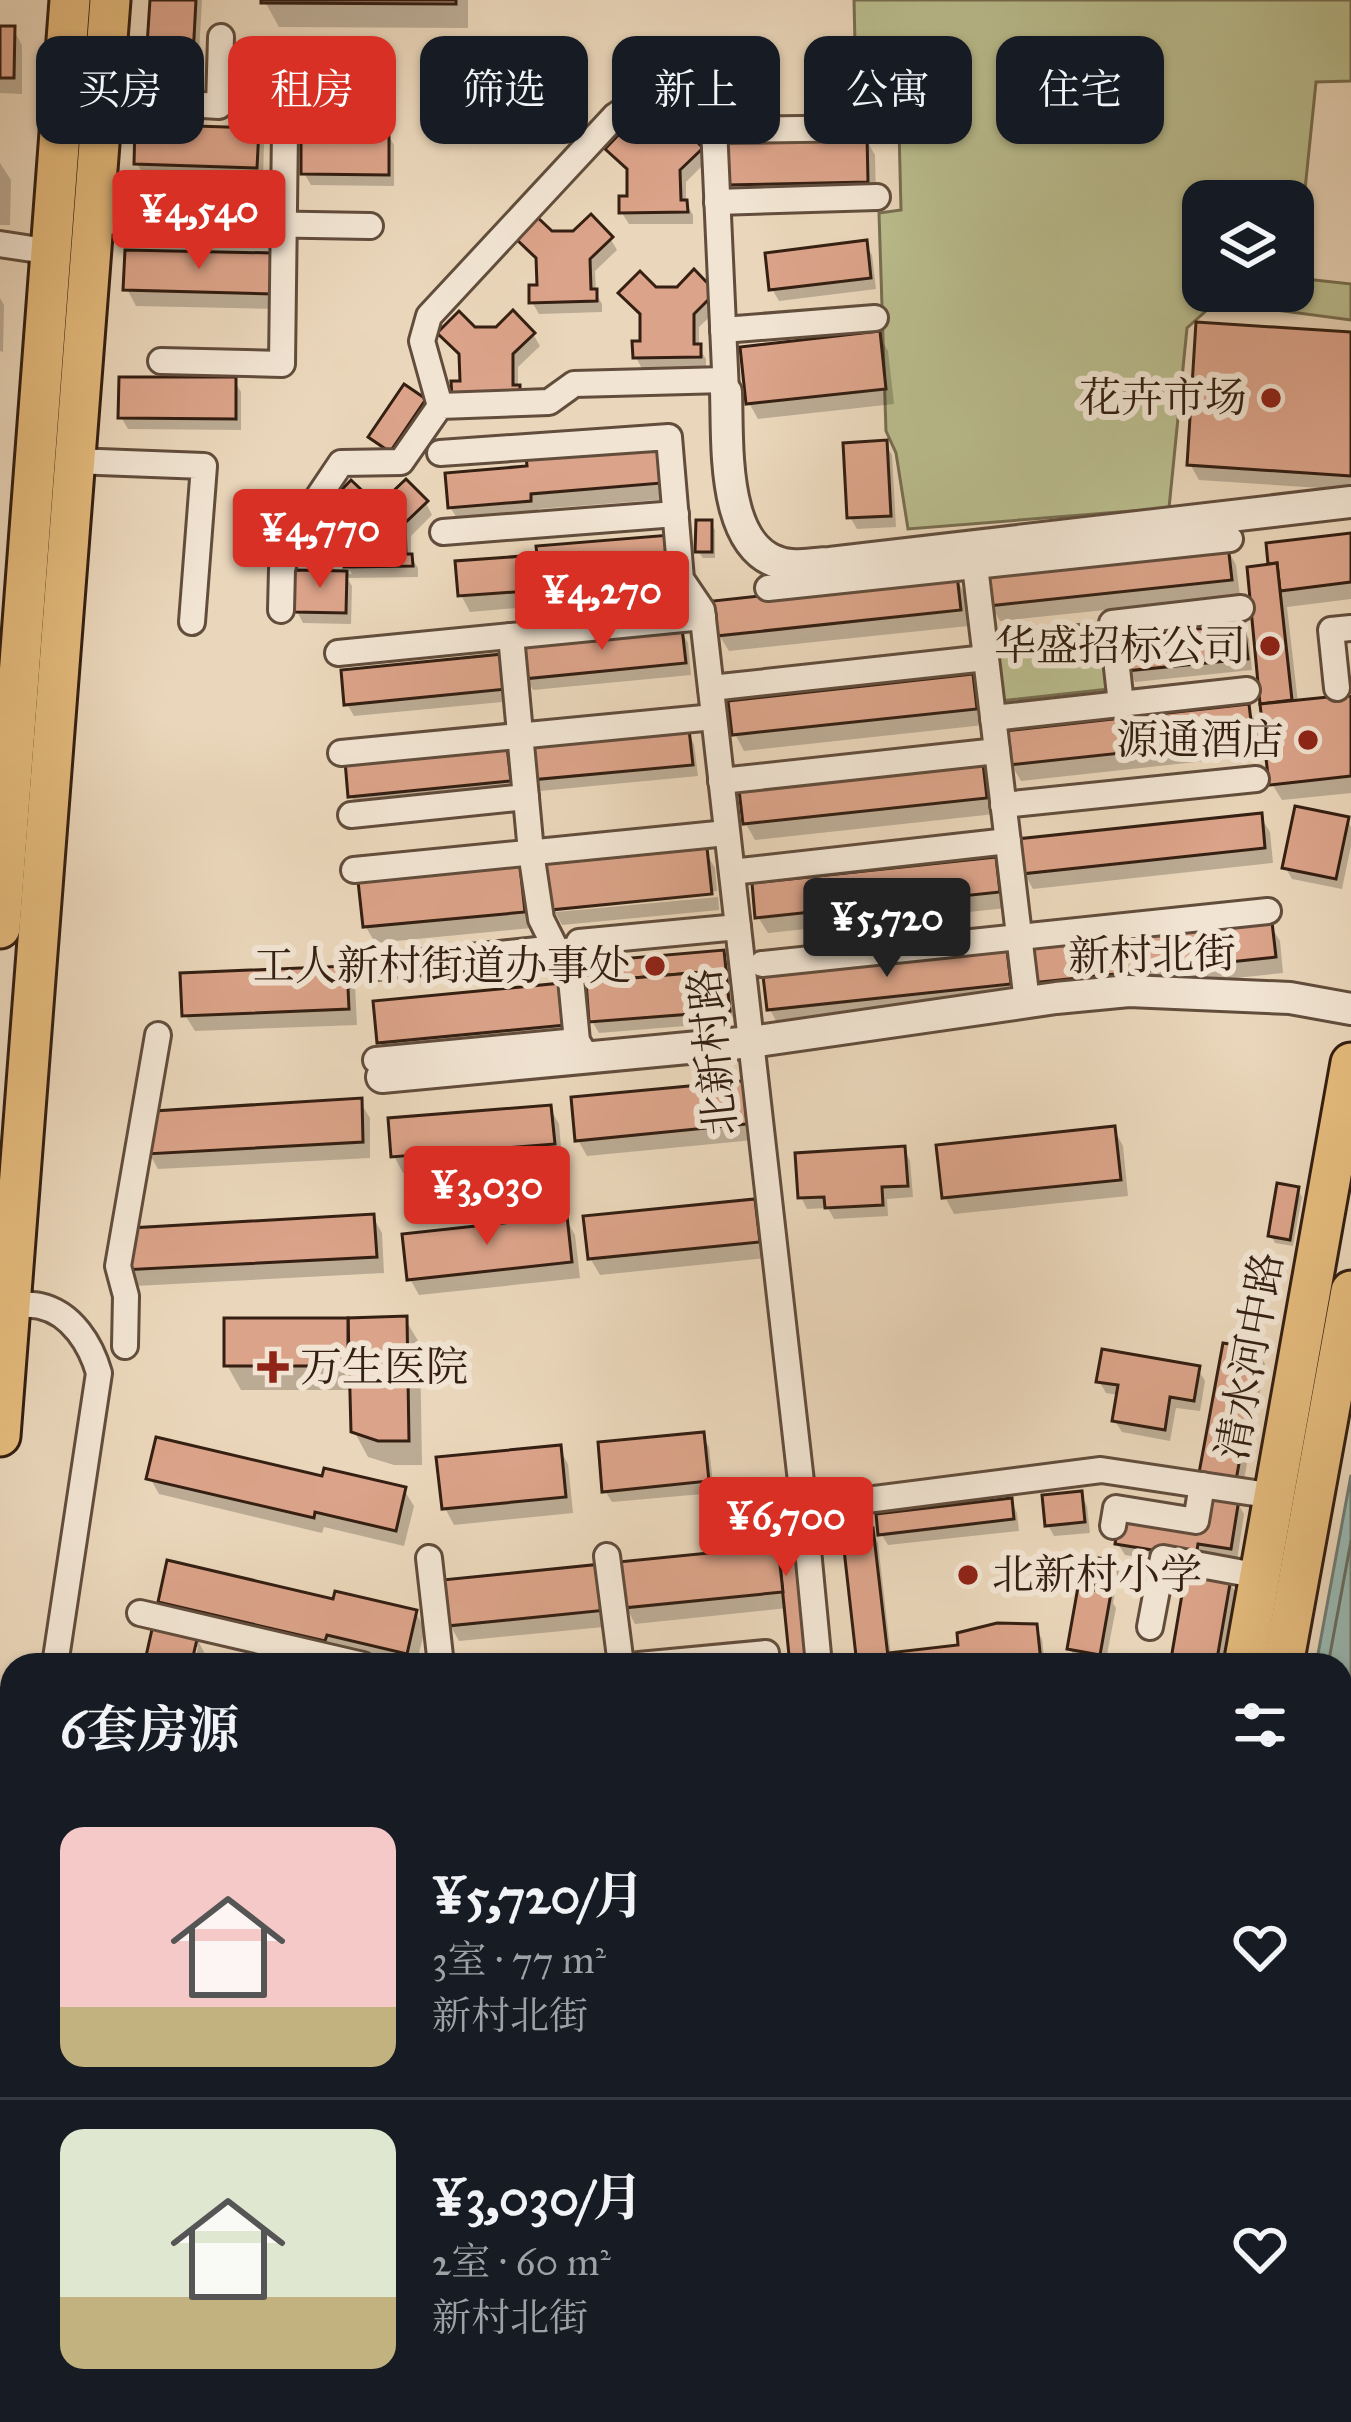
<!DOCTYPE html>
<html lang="zh">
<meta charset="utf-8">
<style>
:root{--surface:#171b24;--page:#20242c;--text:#f1f3f6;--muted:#9ea1a6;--line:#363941;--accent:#d93025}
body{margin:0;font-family:"IM FELL Great Primer","Noto Serif SC",serif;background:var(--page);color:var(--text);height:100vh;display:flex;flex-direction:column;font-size:45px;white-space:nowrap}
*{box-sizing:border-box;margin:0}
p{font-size:39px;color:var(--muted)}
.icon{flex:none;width:66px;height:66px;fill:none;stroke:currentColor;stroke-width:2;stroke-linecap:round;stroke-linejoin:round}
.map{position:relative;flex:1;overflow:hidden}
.details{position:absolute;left:0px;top:1653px;width:1353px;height:771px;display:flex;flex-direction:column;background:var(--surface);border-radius:36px 36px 0 0;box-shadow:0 3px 9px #0004}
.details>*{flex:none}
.guide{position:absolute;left:36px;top:36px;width:1281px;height:108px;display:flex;gap:24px}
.fabs{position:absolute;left:1182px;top:180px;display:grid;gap:24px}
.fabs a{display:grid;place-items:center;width:132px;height:132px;border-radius:24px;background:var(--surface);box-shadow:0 3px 9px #0004;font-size:60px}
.price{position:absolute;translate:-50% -102px;padding:0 27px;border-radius:12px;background:var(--accent);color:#fff;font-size:39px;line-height:78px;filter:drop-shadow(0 3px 6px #0008)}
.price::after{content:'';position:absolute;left:50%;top:72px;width:36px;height:27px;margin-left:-18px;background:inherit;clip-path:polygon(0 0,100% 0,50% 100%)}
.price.current{background:#222;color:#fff}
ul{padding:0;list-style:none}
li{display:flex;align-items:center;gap:36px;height:300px;padding:0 60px}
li+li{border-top:3px solid var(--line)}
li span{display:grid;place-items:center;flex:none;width:336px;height:240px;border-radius:24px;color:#555}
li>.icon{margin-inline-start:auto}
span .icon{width:144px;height:144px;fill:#fffc;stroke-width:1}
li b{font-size:51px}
h2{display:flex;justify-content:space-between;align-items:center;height:144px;padding:0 60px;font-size:51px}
.chip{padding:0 42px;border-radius:24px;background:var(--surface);box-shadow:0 3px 9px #0004;font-size:42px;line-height:108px}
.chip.current{background:var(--accent);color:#fff}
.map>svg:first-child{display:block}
.green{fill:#babd8e;stroke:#776e50;stroke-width:3;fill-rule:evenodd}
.water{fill:#98b9b3;stroke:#707b73;stroke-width:3}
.shadow{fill:#0003}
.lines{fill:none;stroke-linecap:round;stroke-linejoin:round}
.shore{stroke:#666c62;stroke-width:3}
.building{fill:#dba389;stroke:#341f12;stroke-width:3}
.minor-casing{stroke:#624d3c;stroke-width:30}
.tertiary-casing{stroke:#624d3c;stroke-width:36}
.primary-casing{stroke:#341f12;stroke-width:45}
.minor{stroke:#f1e4d2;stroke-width:24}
.tertiary{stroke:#f1e4d2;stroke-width:30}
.primary{stroke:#e5bb7d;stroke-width:39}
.poi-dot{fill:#8f2418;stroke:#f1e4d2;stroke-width:4.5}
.labels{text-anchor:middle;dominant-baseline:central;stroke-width:12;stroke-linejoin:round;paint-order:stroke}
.poi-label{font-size:42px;fill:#341f12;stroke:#f1e4d2;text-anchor:end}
.street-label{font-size:42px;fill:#341f12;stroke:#f1e4d2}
</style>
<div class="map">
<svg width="1351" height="2422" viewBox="0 0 1351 2422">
<rect width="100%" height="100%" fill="#ead6ba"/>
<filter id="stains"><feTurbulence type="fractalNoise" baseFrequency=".00167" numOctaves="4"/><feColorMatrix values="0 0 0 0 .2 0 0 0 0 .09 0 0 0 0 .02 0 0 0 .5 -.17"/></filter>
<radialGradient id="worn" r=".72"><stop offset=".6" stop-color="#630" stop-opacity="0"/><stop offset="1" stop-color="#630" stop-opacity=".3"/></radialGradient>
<g class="green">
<path d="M854,0H1351V81L1316,82L1296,278L1351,284V320L1216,302L1187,328L1169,508L908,529L896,453L886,431L879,213L901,210L898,89L856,88ZM1203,201H1293V291H1203Z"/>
<path d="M1102,622L1109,689L999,701L992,634Z"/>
<path d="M0,1772L12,1773V2160L0,2212Z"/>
</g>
<path class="water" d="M1351,1475V2422H1171L1173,2412H1341V1665H1316Z"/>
<g class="shadow">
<path d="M153,0H202L196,105Z"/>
<path d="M264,0H468V28L279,27Z"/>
<path d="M0,29H13L22,45V94L0,93Z"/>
<path d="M257,131L264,143L263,179L144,175L137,164Z"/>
<path d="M387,133L394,145V186L311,185L304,173Z"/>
<path d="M865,138L875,155L876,197L738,200L728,184Z"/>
<path d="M641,145L701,149L707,161L686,182V203L693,215V224H629L622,213L630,199V174L616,161L609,149Z"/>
<path d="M0,163L11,180L10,225H0Z"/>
<path d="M551,234L610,238L617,250L595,271L596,293L602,304V312L539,314L532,302L540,288V263L525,250L519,238Z"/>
<path d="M865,244L872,255L876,289L779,301L772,289Z"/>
<path d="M271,256L280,309L136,306L127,289Z"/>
<path d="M694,274L721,306L699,327V348L706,359V368L642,369L636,357L643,344V319L629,305L622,293L678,290Z"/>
<path d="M0,298L4,305L3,352L0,351Z"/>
<path d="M474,330L533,334L540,346L518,367V388L463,384L462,359L448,345L441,334Z"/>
<path d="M878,334L888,351L894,404L758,419L749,403Z"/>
<path d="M1351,335V490L1199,480L1190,464Z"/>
<path d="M234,380L241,392V430L128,429L121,417Z"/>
<path d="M424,402L428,409L395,457L376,444L372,437Z"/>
<path d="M885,444L892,455L896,527L857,529L850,517Z"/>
<path d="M658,450L670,499L538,509L539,517L460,523L450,507L530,469Z"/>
<path d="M366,499L426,503L432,515L411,536V557L418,568V577L347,578L352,586L351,624L303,623L297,611V573L352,574L347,566L355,553V528L341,514L334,503Z"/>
<path d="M711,523L715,530V558H703L698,551Z"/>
<path d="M1351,536V599L1287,607L1298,703L1351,700V793L1282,800L1272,784L1250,569L1271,567L1269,546Z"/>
<path d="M668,538L680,587L548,598L549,605L470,612L461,595L541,557Z"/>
<path d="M1227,548L1236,565L1240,596L1000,621L991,605Z"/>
<path d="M956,578L965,594L968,626L729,651L719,635Z"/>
<path d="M1243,627L1249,639L1252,670L1135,682L1128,670Z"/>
<path d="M681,631L688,643L691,675L533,690L526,678Z"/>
<path d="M502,657L512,701L354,716L347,704Z"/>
<path d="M971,678L981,694L984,725L744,751L735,734Z"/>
<path d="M1247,707L1257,724L1260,755L1021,781L1011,764Z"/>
<path d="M688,732L694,744L698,776L540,791L533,779Z"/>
<path d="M506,749L512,761L515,792L358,808L351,796Z"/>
<path d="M982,767L991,783L995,814L755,840L746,824Z"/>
<path d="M1260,816L1270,832L1273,863L1033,889L1024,873Z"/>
<path d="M1347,820L1351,827V846L1342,889L1292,879L1285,867Z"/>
<path d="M705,851L715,868L717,891L556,906V912L718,897L719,910L562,925L553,909L549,866Z"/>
<path d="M994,860L1004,876L1007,908L768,933L758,917Z"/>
<path d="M519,869L528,885L532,928L375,943L366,927Z"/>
<path d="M1270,925L1280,941L1283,973L1044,998L1034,982Z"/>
<path d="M723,953L729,965L735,1022L599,1033L592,1021Z"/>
<path d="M1006,953L1015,969L1019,1000L779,1026L770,1010Z"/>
<path d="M345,969L355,985L357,1025L195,1031L185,1015Z"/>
<path d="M560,986L573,1041L389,1059L380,1042Z"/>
<path d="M741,1084L750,1100L754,1140L587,1156L578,1140Z"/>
<path d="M360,1102L370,1118V1158L158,1169L149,1153Z"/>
<path d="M550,1108L559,1124L562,1159L403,1173L394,1156Z"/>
<path d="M1114,1129L1123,1146L1128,1196L954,1214L945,1197Z"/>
<path d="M904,1149L910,1161L913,1197L887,1199L888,1216L834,1219L828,1208L807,1209L801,1197Z"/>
<path d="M1297,1189L1302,1197L1293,1246L1275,1243L1271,1235Z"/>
<path d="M754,1202L763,1218L767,1258L600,1275L590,1258Z"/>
<path d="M373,1217L382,1233L384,1273L135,1286L126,1270Z"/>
<path d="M566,1219L575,1235L580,1278L419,1295L410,1279Z"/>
<path d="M405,1319L420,1344L422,1465H394L368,1457L354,1431L352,1390H241L227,1365V1321Z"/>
<path d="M1258,1352L1265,1364L1242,1491L1209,1485Z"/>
<path d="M1198,1369L1205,1381L1200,1411L1176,1408L1170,1441L1122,1432L1115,1421L1119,1395L1106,1393L1099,1381Z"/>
<path d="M702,1435L709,1447L714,1493L612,1502L605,1491Z"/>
<path d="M559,1448L568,1464L573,1513L454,1525L445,1508Z"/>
<path d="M150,1478L324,1480L404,1490L414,1506L404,1546L324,1527L322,1533L159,1494Z"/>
<path d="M1081,1494L1087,1506L1090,1533L1054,1536L1048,1525Z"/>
<path d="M1011,1501L1017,1513L1019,1531L888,1545L881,1534Z"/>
<path d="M1237,1502L1244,1514L1237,1560L1202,1568L1125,1555L1118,1544Z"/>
<path d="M777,1518L794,1529L802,1542L815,1665H793L787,1608L635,1624L626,1607L621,1565L751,1552L749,1521Z"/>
<path d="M872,1532L878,1543L891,1656L961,1648L1035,1627L1042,1639L1045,1665H860Z"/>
<path d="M1115,1563L1119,1571L1113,1603L1116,1608L1105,1665L1077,1660L1070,1649L1095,1593Z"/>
<path d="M600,1567L614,1626L459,1641L450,1625Z"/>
<path d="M1229,1581L1238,1597L1227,1665H1173Z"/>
<path d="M161,1601L336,1603L416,1613L425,1629L416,1665H400L170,1617Z"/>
<path d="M196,1637L205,1654L203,1665H194L198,1647H192L188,1665H147Z"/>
<path d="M203,2412H381L387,2422H210Z"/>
<path d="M976,2412H1009L1014,2422H974Z"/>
</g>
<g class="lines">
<path class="shore" d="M1328,1665L1351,1541"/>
</g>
<g class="building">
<path d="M150,0H196L191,94L144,91Z"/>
<path d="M261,0H456V4L261,3Z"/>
<path d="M0,26H15L14,78H0Z"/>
<path d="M135,124L259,128L257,168L134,164Z"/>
<path d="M681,125L703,148L680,170L681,200H687L688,212L619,213V196H627V169L605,149L626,127L643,142H663Z"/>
<path d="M301,129L389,130V175L301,174Z"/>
<path d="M867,135L868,182L725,185L724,138Z"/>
<path d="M591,214L613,237L590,259L591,289H597V301L529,303V285H537L536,258L515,238L536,216L552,231H573Z"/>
<path d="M867,240L871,278L769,290L765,253Z"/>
<path d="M125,250L273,253L272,294L123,290Z"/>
<path d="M694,269L716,292L694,314V344H701V357L633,358L632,341H640V314L618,293L640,271L656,287H677Z"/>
<path d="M513,310L535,333L513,354V385H520V397L452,398L451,381H460L459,354L437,333L459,311L475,327H496Z"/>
<path d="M1196,322L1351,332V476L1187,465Z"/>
<path d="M880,331L886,389L746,404L740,347Z"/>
<path d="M119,377H236V419L118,418Z"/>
<path d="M404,384L426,399L390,452L368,437Z"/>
<path d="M887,440L891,516L847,518L843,443Z"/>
<path d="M659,447L662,483L531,494V501L448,508L445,473L527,466L526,457Z"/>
<path d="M406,479L428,501L405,523L406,554H412L413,566L344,567V550H352V523L330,502L351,480L368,496H388Z"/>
<path d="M696,520H712V552H695Z"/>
<path d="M1351,533V582L1280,591L1277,563L1268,564L1266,543Z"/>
<path d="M670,535L673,571L541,582L542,590L458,596L455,561L537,555L536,546Z"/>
<path d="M1228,545L1232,580L988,606L984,571Z"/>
<path d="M1277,563L1292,700L1260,704L1247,567Z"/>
<path d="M294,570L347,571L346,613L294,612Z"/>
<path d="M957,575L961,610L716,636L713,601Z"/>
<path d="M1244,624L1248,659L1125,671L1121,637Z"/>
<path d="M682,628L686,663L523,679L520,643Z"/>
<path d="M503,654L507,689L344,705L341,670Z"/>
<path d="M973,674L977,709L732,735L728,701Z"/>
<path d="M1347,695L1351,697V776L1269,785L1260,704Z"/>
<path d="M1249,704L1253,739L1008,765L1005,731Z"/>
<path d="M689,729L693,765L530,780L527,745Z"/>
<path d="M507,746L511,781L348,797L345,761Z"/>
<path d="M983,763L987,798L743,824L739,790Z"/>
<path d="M1295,806L1349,817L1336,879L1282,868Z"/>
<path d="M1262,813L1265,848L1021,874L1017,839Z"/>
<path d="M707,848L712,894L550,910L545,864Z"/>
<path d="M996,857L1000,892L755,918L752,883Z"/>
<path d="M520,866L525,912L363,927L358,881Z"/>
<path d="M1272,922L1276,957L1031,983L1028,948Z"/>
<path d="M724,950L726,970L586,982L584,962Z"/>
<path d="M1007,950L1011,984L767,1010L763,976Z"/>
<path d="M347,966L349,1009L182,1016L180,973Z"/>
<path d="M726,970L730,1011L589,1022L586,982Z"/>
<path d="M562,983L566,1025L377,1043L373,1001Z"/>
<path d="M743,1081L747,1124L575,1141L571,1097Z"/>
<path d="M362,1098L363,1142L146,1154L154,1111Z"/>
<path d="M551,1105L555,1144L391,1157L388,1118Z"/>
<path d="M1115,1126L1121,1180L942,1198L936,1145Z"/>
<path d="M905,1146L908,1186L882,1187L883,1205L825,1208L824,1197L798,1198L795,1153Z"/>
<path d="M1277,1183L1299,1187L1290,1240L1268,1236Z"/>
<path d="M755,1199L760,1242L588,1259L583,1216Z"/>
<path d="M374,1214L377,1257L122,1270L130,1228Z"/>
<path d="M567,1216L572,1262L407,1280L402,1234Z"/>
<path d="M407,1316L409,1441H378L351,1432L348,1318Z"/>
<rect x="224" y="1318" width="124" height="48"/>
<path d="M1223,1343L1260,1349L1236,1480L1199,1473Z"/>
<path d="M1102,1349L1200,1366L1194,1401L1170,1397L1165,1430L1112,1421L1118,1385L1096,1382Z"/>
<path d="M704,1432L709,1481L602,1492L598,1442Z"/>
<path d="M156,1437L322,1476L324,1468L406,1487L396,1531L315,1512L314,1518L146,1479Z"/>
<path d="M561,1445L566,1497L442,1509L436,1457Z"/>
<path d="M1082,1491L1085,1522L1045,1526L1042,1495Z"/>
<path d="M1206,1494L1239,1499L1231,1549L1198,1544L1196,1557L1115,1544L1120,1513L1201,1526Z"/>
<path d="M1012,1498L1014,1519L878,1535L876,1514Z"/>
<path d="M778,1515L797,1527L811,1665H790L778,1546L748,1549L746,1518Z"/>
<path d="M873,1528L889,1665H857L842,1532Z"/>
<path d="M778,1546L783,1592L623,1608L618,1562Z"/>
<path d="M1099,1558L1117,1561L1111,1593L1092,1590Z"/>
<path d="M167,1560L333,1599L335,1591L417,1610L407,1654L327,1635L325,1641L158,1602Z"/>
<path d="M602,1564L607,1610L447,1626L442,1580Z"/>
<path d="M1186,1571L1231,1578L1216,1665H1170Z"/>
<path d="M1078,1587L1111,1593L1100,1655L1067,1649Z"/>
<path d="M997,1623L1037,1624L1041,1662L1012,1665H889L888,1653L958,1645L957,1633Z"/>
<path d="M153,1625L198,1635L191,1665H144Z"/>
<path d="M0,2333L12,2336V2370L0,2367Z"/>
<path d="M44,2412H104L140,2421L41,2422Z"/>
<path d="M220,2412H381L379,2422H261Z"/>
<path d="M913,2412H926L971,2422L973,2412H1004L1002,2422H910Z"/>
</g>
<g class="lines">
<defs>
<g id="minor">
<path d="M102,99L219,106L221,37"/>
<path d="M714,130L880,128"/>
<path d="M717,202L877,197"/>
<path d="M93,221L370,226"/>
<path d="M0,244L52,252"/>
<path d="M723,330L875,318"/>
<path d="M161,361L282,364L285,129"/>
<path d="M440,406L422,341L429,316L615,116C621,112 627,107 633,105C661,97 691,114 714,127L726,392"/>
<path d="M440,453L669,437L681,579L702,610L804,1508L819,1665"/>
<path d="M73,461L204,466L192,622"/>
<path d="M443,532L676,514"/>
<path d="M975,566L1027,1002"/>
<path d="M768,588L1230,539"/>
<path d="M281,610L282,569L292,536L341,463L401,462L440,406L549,402L574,384L725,380"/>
<path d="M511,636L531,852L541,919L571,979L577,1041L587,1057"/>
<path d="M338,653L703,617"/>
<path d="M711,688L986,658"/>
<path d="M1337,688L1331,630L1351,628"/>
<path d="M1121,704L1112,623L1241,608"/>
<path d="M993,718L1247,690"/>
<path d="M341,753L714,717"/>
<path d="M721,781L997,751"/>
<path d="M1003,805L1256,779"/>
<path d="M351,815L526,797"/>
<path d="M354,870L727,833"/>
<path d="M732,872L1008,841"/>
<path d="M579,942L738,927"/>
<path d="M762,964L1268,911"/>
<path d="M365,968L556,948"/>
<path d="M376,1060L577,1041"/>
<path d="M9,1304C19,1305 30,1304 40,1306C72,1313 91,1345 99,1373L55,1665"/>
<path d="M125,1346L126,1296L118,1266L158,1035"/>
<path d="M804,1508L1101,1470L1274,1496"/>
<path d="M1113,1526L1116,1508L1196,1521L1202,1485"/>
<path d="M607,1556L621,1665"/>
<path d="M429,1558L441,1665"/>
<path d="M140,1613L363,1665"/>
<path d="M1150,1627L1163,1558L1260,1576"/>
<path d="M639,1665L766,1653"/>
<path d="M4,2279L12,2281"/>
<path d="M0,2323L12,2326"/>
<path d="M0,2381L12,2384"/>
<path d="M135,2412L156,2417"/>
<path d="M438,2412L478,2422"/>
<path d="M687,2412L686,2417L707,2422"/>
<path d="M7,2422L12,2402"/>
<path d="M599,2422L602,2412"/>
<path d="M896,2422L898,2412"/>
</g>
<g id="tertiary">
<path d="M726,392C728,444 720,559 791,565C803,566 817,563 830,563L1351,502"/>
<path d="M382,1077L751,1042L1056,998L1129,991L1290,998L1351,1009"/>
</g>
<g id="primary">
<path d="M0,928L70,0"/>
<path d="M0,1436L110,0"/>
<path d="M1244,1665L1351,1063"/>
<path d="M1283,1665L1351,1291"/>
<path d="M0,1709L12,1712"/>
<path d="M0,1741L12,1744"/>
<path d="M1341,2023L1351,2025"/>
<path d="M1341,2066L1351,2068"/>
<path d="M1095,2422L1098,2412"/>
<path d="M1135,2422L1137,2412"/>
</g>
</defs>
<use href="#minor" class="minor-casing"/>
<use href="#tertiary" class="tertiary-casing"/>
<use href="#primary" class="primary-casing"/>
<use href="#minor" class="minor"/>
<use href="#tertiary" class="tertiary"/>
<use href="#primary" class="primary"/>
</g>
<g class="poi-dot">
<circle cx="1271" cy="398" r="12"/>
<circle cx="1270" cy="646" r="12"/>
<circle cx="1308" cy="740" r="12"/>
<circle cx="655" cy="966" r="12"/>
<path d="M267 1349h12v12h12v12h-12v12h-12v-12h-12v-12h12z"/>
<circle cx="968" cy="1575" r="12"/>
</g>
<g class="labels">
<g class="poi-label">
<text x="1247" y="398">花卉市场</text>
<text x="1246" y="646">华盛招标公司</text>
<text x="1284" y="740">源通酒店</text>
<text x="631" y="966">工人新村街道办事处</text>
<text x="300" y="1367" text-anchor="start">万生医院</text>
<text x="992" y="1575" text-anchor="start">北新村小学</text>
</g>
<g class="street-label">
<text transform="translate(1152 955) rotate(-1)">新村北街</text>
<text transform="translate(713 1052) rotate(-96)">北新村路</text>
<text transform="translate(1250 1356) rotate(-80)">清水河中路</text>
</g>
</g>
<rect width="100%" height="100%" filter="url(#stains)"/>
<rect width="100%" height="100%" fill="url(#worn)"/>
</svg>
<div class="fabs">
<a><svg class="icon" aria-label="layers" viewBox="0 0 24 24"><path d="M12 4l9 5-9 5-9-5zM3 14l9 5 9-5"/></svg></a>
</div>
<b class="price" style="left:199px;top:272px">¥4,540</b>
<b class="price" style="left:320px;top:591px">¥4,770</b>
<b class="price" style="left:602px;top:653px">¥4,270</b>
<b class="price current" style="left:887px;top:980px">¥5,720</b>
<b class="price" style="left:487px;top:1248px">¥3,030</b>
<b class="price" style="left:786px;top:1579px">¥6,700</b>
<div class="guide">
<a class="chip">买房</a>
<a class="chip current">租房</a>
<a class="chip">筛选</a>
<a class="chip">新上</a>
<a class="chip">公寓</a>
<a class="chip">住宅</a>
</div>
<section class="details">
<h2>6套房源<svg class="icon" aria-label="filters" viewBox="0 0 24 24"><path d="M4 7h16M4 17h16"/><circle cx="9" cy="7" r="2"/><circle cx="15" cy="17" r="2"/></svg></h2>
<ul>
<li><span style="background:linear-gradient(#f6c9c9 75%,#c2b280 0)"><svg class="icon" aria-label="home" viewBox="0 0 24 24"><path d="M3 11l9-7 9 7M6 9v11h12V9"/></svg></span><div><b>¥5,720/月</b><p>3室 · 77 m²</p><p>新村北街</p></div><svg class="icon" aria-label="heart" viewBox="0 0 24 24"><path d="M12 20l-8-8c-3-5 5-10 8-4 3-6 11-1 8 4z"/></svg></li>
<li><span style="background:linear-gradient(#dfe7d0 70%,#c2b280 0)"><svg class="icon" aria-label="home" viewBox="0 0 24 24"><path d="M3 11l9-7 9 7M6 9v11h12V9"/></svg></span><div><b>¥3,030/月</b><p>2室 · 60 m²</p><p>新村北街</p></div><svg class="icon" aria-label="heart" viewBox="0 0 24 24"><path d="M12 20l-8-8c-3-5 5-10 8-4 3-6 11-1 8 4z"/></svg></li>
</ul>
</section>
</div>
